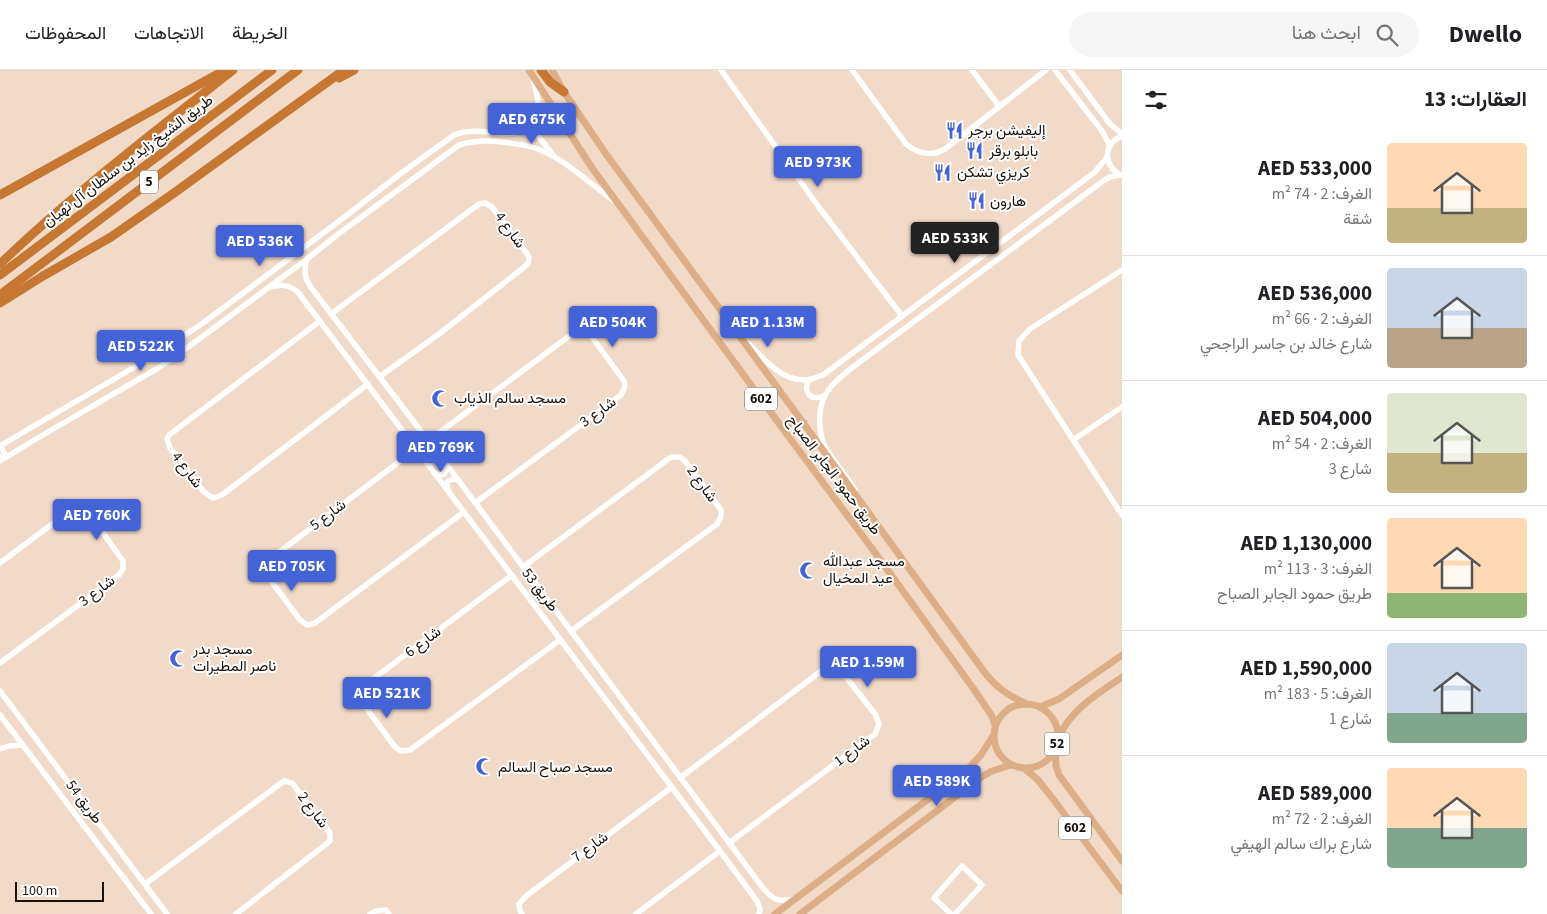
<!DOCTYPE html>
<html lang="ar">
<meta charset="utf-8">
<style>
:root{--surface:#fff;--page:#f6f6f6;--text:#202124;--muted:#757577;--line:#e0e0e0;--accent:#4463d6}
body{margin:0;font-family:"Source Sans 3",Vazirmatn,sans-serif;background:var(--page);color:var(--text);direction:rtl;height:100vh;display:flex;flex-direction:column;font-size:19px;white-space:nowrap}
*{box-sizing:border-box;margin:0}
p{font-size:16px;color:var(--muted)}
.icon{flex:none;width:28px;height:28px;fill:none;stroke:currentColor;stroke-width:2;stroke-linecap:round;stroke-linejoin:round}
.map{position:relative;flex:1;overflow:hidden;direction:ltr}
.side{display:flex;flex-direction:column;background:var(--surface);width:425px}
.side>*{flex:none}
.scale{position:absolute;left:15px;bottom:12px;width:89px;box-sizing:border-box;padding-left:5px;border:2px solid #19110b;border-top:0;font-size:14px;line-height:18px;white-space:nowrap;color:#19110b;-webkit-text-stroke:4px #fff;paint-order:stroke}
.price{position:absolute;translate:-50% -42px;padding:0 11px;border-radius:5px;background:var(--accent);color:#fff;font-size:16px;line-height:32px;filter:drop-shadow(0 1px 2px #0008)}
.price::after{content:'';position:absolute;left:50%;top:30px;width:15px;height:11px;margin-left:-8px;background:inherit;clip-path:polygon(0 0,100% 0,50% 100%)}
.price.on{background:#222;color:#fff}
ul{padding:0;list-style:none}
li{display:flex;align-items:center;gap:15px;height:125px;padding:0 20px}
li+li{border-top:1px solid var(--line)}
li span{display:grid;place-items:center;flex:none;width:140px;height:100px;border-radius:5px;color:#555}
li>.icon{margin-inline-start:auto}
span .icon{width:60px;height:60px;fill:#fffc;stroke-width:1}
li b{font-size:21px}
h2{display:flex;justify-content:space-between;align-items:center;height:60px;padding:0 20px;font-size:21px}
header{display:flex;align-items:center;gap:30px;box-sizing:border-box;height:70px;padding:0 25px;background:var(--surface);border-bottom:1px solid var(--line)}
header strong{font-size:24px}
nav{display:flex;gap:28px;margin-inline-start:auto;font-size:18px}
.search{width:350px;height:45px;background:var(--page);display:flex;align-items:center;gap:12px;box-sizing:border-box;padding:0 18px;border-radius:28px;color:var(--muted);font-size:19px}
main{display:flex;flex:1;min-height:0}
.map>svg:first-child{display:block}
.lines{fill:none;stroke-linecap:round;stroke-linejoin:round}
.minor{stroke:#fff;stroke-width:5.5}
.major{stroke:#ddae85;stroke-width:7}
.highway{stroke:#c67833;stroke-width:9}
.labels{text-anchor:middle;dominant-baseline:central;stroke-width:4;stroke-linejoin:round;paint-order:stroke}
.shield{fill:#fff;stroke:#5e5854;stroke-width:1}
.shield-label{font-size:14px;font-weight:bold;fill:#19110b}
.poi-label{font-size:15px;fill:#19110b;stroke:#fff;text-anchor:start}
.street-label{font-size:15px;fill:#19110b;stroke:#fff}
</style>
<header>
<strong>Dwello</strong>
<div class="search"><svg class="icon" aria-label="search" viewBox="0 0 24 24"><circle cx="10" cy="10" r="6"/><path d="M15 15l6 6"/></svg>ابحث هنا</div>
<nav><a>الخريطة</a><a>الاتجاهات</a><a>المحفوظات</a></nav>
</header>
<main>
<section class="side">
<h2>العقارات: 13<svg class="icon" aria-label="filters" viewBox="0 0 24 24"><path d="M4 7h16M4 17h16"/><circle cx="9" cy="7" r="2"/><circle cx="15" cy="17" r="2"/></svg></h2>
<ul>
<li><span style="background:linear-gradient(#ffd9b3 65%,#c2b280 0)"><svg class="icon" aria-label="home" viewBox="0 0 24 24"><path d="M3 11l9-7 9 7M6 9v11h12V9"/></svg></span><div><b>AED 533,000</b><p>الغرف: 2 · 74 m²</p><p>شقة</p></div></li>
<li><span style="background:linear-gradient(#c9d6e8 60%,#b9a48a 0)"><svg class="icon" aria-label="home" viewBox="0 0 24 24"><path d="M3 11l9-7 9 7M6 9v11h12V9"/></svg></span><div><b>AED 536,000</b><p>الغرف: 2 · 66 m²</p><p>شارع خالد بن جاسر الراجحي</p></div></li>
<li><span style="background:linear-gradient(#dfe7d0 60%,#c2b280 0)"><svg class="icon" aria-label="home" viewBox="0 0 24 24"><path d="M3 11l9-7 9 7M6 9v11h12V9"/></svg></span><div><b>AED 504,000</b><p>الغرف: 2 · 54 m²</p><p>شارع 3</p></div></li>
<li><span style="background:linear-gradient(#ffd9b3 75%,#8fb573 0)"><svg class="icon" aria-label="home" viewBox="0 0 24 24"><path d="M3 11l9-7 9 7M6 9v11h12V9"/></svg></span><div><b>AED 1,130,000</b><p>الغرف: 3 · 113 m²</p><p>طريق حمود الجابر الصباح</p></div></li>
<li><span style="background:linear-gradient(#c9d6e8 70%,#7fa58c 0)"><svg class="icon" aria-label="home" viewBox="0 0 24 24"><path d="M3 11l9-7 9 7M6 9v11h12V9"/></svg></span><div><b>AED 1,590,000</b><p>الغرف: 5 · 183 m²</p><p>شارع 1</p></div></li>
<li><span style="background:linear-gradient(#ffd9b3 60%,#7fa58c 0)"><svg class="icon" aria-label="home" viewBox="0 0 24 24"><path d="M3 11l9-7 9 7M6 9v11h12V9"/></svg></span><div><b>AED 589,000</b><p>الغرف: 2 · 72 m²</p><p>شارع براك سالم الهيفي</p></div></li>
</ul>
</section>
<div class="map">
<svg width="1122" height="844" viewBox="0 0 1122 844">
<rect width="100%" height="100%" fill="#f2dac9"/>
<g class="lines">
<g class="minor">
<path d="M721,0L818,136L902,246"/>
<path d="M852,0L906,74C918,84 931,87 945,79L1046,0"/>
<path d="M972,0L999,36"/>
<path d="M1055,0L1102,61L1110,76"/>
<path d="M1070,0L1110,54L1122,64"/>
<path d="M532,51L539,67L553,85"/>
<path d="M1120,105C1103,94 1103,74 1122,66"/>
<path d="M307,189C303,202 305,210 313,220L447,395L763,818C774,831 779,832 795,829"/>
<path d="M1122,200L1030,259L1019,271L1018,285L1122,445"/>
<path d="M268,218C279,214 287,214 297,221L720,781L757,831L760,839L759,844"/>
<path d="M331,244L479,134L485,133L492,137L528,185L529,188L528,194L439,264L379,307"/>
<path d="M320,251L169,365L167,369L170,378L204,422L213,428L222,425L368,314"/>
<path d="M749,274C764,290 783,312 808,310C813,309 818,306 823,305L1095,102L1107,87"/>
<path d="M809,310C802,321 811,332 823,326"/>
<path d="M1073,370L1122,337"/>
<path d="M428,371L576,261H586L589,263L624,311L625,316L621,325L475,433"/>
<path d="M0,376L150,288L203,253L338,152L400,104L454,65C473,57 492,64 512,63C525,62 539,46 538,33C538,24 534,15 532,6"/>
<path d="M0,378L3,380L4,383L0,390"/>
<path d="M416,379L266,492L264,496L266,504L300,550L307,555L315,553L464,442"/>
<path d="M0,391L36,369L158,298L191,275L307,189L337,165L459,75C476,70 491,70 509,73C516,74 524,75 532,77C564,87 588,113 616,132"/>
<path d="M435,403L439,405L444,404L447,399V395"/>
<path d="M448,420L447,413L448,411L454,409L458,410"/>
<path d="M855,420C847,405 828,386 823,372C821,367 821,362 820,357C817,323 833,313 857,294L1103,111L1110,107L1119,105"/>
<path d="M0,493L71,440L79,437L88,441L106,467L123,491V499L119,505L0,593"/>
<path d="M523,497L671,387H680L685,391L721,440C722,446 720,449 717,454L571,561"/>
<path d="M512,505L361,618L360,622L361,631L395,677L401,681L410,680L560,570"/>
<path d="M0,621L167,844"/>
<path d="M0,645L151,844"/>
<path d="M0,679L9,676L23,675"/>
<path d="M680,708L821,601C828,597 835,597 842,602L875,644L879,654L875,664L729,773"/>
<path d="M145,814L284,711L292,713L330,763V771L236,844"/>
<path d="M370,844L375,841L386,840L389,844"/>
<path d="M522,844L520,841L519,834L526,826L672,717"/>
<path d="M636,844L720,781"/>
<path d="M951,844L934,828L962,796L982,815L955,844"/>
</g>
<g class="major">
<path d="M529,0L592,98L786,363L879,488L973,618L992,646L995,655"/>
<path d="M552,0L564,22L606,84L804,354L985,603C998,619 1009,626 1027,634"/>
<path d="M786,363V359L791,352L799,351L804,353"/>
<circle cx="1026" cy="666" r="32"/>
<path d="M1040,637L1059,629L1122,585"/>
<path d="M1059,667C1071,639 1098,624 1122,607"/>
<path d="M1055,680L1056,696L1059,705L1122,791"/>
<path d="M1025,699L1037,709L1050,725L1122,821"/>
<path d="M775,844L967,700L981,685L993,666"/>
<path d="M800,844L983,706L992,701L1011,695"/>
</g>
<g class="highway">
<path d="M541,0L550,12L564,22"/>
<path d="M339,8L354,0"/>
<path d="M0,125L225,0"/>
<path d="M0,194C73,124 153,63 233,0"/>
<path d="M0,205L272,0"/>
<path d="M0,225L298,0"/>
<path d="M0,233L43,206L111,167L174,123L344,0"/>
</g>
</g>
<defs>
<symbol id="restaurant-bare" viewBox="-9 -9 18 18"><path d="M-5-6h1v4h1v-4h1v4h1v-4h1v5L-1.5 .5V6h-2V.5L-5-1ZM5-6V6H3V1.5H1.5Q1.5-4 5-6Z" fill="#4463d6" stroke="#fff" stroke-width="2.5" paint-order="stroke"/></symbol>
<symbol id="mosque-bare" viewBox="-9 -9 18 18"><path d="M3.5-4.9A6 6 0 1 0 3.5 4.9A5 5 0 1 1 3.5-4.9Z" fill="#4463d6" stroke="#fff" stroke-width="2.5" paint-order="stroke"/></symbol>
</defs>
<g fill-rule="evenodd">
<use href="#restaurant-bare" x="942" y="48" width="25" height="25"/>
<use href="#restaurant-bare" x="962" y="68" width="25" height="25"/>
<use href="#restaurant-bare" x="930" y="90" width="25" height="25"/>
<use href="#restaurant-bare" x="964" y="118" width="25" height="25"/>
<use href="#mosque-bare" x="428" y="316" width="25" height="25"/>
<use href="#mosque-bare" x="796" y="488" width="25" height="25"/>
<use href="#mosque-bare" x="166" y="576" width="25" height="25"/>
<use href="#mosque-bare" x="472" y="684" width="25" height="25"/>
</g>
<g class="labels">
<g class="shield">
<rect x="140" y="100.5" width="18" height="23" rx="4"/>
<rect x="745" y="317.5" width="32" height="23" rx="4"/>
<rect x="1044.5" y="662.5" width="25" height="23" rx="4"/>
<rect x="1059" y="746.5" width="32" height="23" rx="4"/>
</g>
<g class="shield-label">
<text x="149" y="112">5</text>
<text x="761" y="329">602</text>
<text x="1057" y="674">52</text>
<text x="1075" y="758">602</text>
</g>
<g class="poi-label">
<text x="968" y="60">إليفيشن برجر</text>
<text x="989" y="81">بابلو برقر</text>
<text x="957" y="102">كريزي تشكن</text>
<text x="990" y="131">هارون</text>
<text x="454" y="328">مسجد سالم الذياب</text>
<text x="823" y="491">مسجد عبدالله<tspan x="823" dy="17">عيد المخيال</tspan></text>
<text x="193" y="579">مسجد بدر<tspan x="193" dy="17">ناصر المطيرات</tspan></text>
<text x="498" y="697">مسجد صباح السالم</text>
</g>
<g class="street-label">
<text transform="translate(128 91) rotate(-37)">طريق الشيخ زايد بن سلطان آل نهيان</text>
<text transform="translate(510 160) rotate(54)">شارع 4</text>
<text transform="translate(598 342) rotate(-36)">شارع 3</text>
<text transform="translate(187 400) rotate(53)">شارع 4</text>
<text transform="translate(834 405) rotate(53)">طريق حمود الجابر الصباح</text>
<text transform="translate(702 414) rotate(54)">شارع 2</text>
<text transform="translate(328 445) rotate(-37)">شارع 5</text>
<text transform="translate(540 520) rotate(53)">طريق 53</text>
<text transform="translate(97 521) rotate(-37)">شارع 3</text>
<text transform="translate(423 572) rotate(-37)">شارع 6</text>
<text transform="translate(852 681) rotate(-37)">شارع 1</text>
<text transform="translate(84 732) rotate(53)">طريق 54</text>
<text transform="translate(313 740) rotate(53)">شارع 2</text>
<text transform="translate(590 777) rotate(-36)">شارع 7</text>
</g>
</g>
</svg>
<div class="scale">100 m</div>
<b class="price" style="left:532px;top:75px">AED 675K</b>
<b class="price" style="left:818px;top:118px">AED 973K</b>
<b class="price on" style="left:955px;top:194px">AED 533K</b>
<b class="price" style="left:260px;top:197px">AED 536K</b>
<b class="price" style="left:613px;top:278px">AED 504K</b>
<b class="price" style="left:768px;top:278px">AED 1.13M</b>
<b class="price" style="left:141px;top:302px">AED 522K</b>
<b class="price" style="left:441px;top:403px">AED 769K</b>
<b class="price" style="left:97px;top:471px">AED 760K</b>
<b class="price" style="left:292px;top:522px">AED 705K</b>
<b class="price" style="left:868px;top:618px">AED 1.59M</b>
<b class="price" style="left:387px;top:649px">AED 521K</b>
<b class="price" style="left:937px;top:737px">AED 589K</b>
</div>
</main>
